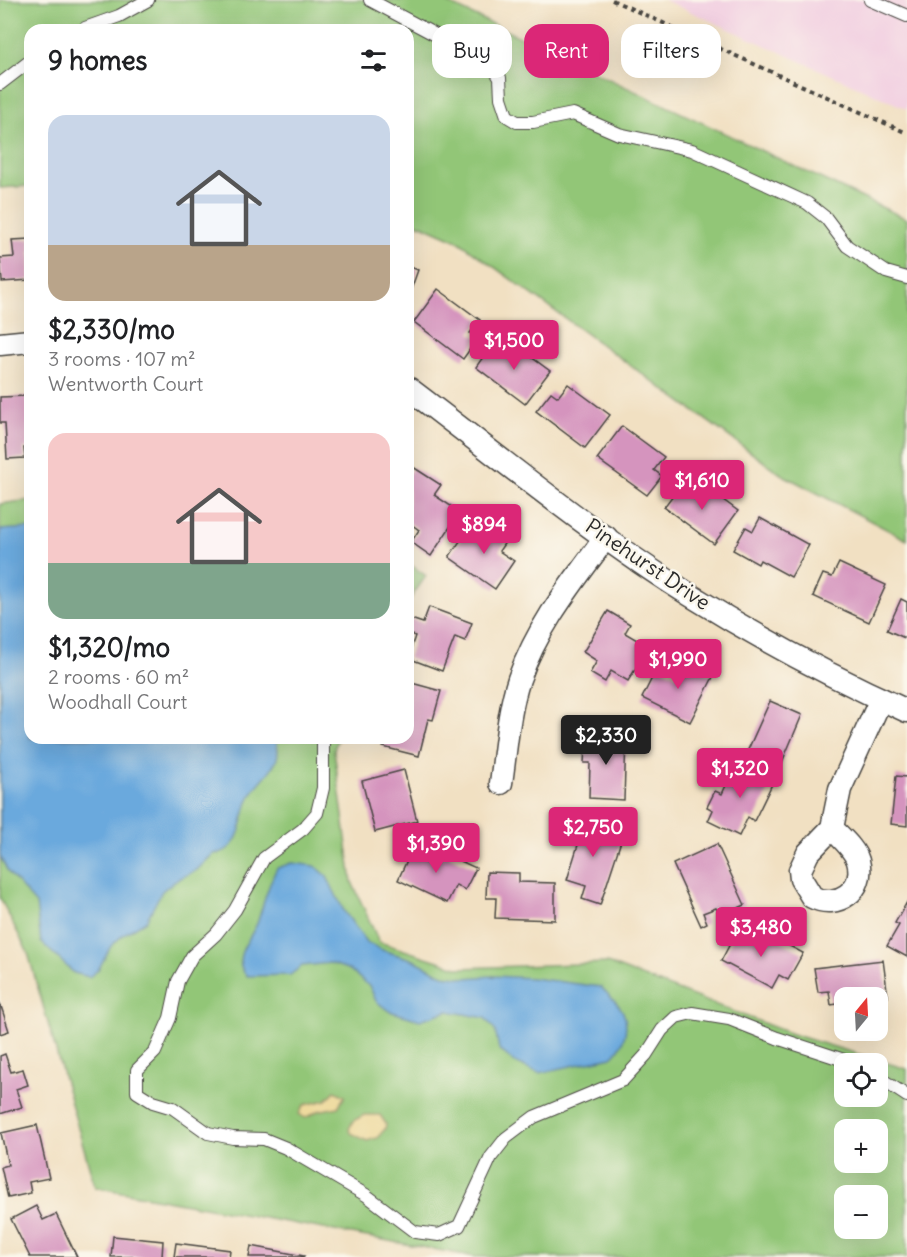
<!DOCTYPE html>
<meta charset="utf-8">
<style>
:root{--surface:#fff;--page:#f2f2f2;--text:#202124;--muted:#757577;--accent:#db2777}
body{margin:0;font-family:Delius,sans-serif;background:var(--page);color:var(--text);height:100vh;display:flex;flex-direction:column;font-size:22px;white-space:nowrap}
*{box-sizing:border-box;margin:0}
p{font-size:20px;color:var(--muted)}
.icon{flex:none;width:33px;height:33px;fill:none;stroke:currentColor;stroke-width:2;stroke-linecap:round;stroke-linejoin:round}
.map{position:relative;flex:1;overflow:hidden}
.side{position:absolute;left:24px;top:24px;width:390px;height:720px;display:flex;flex-direction:column;background:var(--surface);border-radius:18px;box-shadow:0 6px 24px #0002}
.side>*{flex:none}
.banner{position:absolute;left:432px;top:24px;width:384px;height:54px;display:flex;gap:12px}
.needle{width:39px;rotate:18deg}
.buttons{position:absolute;left:834px;top:987px;display:grid;gap:12px}
.buttons a{display:grid;place-items:center;width:54px;height:54px;border-radius:12px;background:var(--surface);box-shadow:0 6px 24px #0002;font-size:30px}
.price{position:absolute;translate:-50% -51px;padding:0 14px;border-radius:6px;background:var(--accent);color:#fff;font-size:20px;line-height:39px;filter:drop-shadow(0 2px 3px #0008)}
.price::after{content:'';position:absolute;left:50%;top:36px;width:18px;height:14px;margin-left:-9px;background:inherit;clip-path:polygon(0 0,100% 0,50% 100%)}
.price.on{background:#222;color:#fff}
ul{padding:0;list-style:none}
li{display:grid;align-content:center;gap:12px;height:318px;padding:0 24px}
li span{display:grid;place-items:center;height:186px;border-radius:18px;color:#555}
li>.icon{margin-inline-start:auto}
span .icon{width:108px;height:108px;fill:#fffc;stroke-width:1}
li b{font-size:26px}
h2{display:flex;justify-content:space-between;align-items:center;height:72px;padding:0 24px;font-size:26px}
.pill{padding:0 21px;border-radius:18px;background:var(--surface);box-shadow:0 6px 24px #0002;font-size:21px;line-height:54px}
.pill.on{background:var(--accent);color:#fff}
.map>svg:first-child{display:block}
.built{fill:#f2cfe1}
.green{fill:#92c677;stroke:#5e7851;stroke-width:1.5;fill-rule:evenodd}
.sand{fill:#eeda9e;stroke:#8c8264;stroke-width:1.5}
.water{fill:#6ba9dd;stroke:#4b6a84;stroke-width:1.5}
.building{fill:#d594be}
.lines{fill:none;stroke-linecap:round;stroke-linejoin:round}
.service-casing{stroke:#494642;stroke-width:14}
.minor-casing{stroke:#494642;stroke-width:25}
.path{stroke:#494642;stroke-width:4;stroke-dasharray:4.5 4.5;stroke-linecap:butt}
.service{stroke:#fff;stroke-width:12}
.minor{stroke:#fff;stroke-width:22}
.labels{text-anchor:middle;dominant-baseline:central;stroke-width:5;stroke-linejoin:round;paint-order:stroke}
.street-label{font-size:21px;fill:#2b2b2b;stroke:#fbf7ec}
</style>
<div class="map">
<svg width="907" height="1257" viewBox="0 0 907 1257">
<rect width="100%" height="100%" fill="#fbf7ec"/>
<filter id="ink" filterUnits="userSpaceOnUse"><feTurbulence type="fractalNoise" baseFrequency=".0167" numOctaves="2"/><feDisplacementMap in="SourceGraphic" scale="12" xChannelSelector="R" yChannelSelector="G"/><feConvolveMatrix kernelMatrix="1 2 1 2 8 2 1 2 1" color-interpolation-filters="sRGB"/></filter>
<filter id="wash" filterUnits="userSpaceOnUse"><feTurbulence type="fractalNoise" baseFrequency=".008" numOctaves="4" result="noise"/><feDisplacementMap in="SourceGraphic" scale="24" xChannelSelector="R" yChannelSelector="G"/><feGaussianBlur stdDeviation="1.35" result="paint"/><feColorMatrix in="noise" values="0 0 0 0 0 0 0 0 0 0 0 0 0 0 0 0 0 1.4 0 .05"/><feComposite in="paint" operator="in"/></filter>
<g filter="url(#wash)">
<rect width="100%" height="100%" fill="#f1e0c2"/>
<path class="built" d="M664,0H907V109Z"/>
<g class="green">
<path d="M0,0H441L907,219V540L781,474L458,241L408,219V30H30V186L0,188Z"/>
<path d="M30,500V738H338L334,750L352,882L379,942L460,968L607,963L792,1034L907,1069V1257H476L95,1187L28,953L0,898V504ZM844,1064H878V1096H844ZM844,1130H878V1162H844ZM844,1196H878V1228H844Z"/>
<path d="M408,563L426,576L408,602Z"/>
</g>
<g class="sand">
<path d="M335,1091L345,1096L338,1107L318,1111L305,1118L299,1114L304,1105L326,1100Z"/>
<path d="M364,1115H380L386,1124L385,1129L377,1138L367,1141L351,1133L349,1129L353,1121Z"/>
</g>
<g class="water">
<path d="M30,528V738H275C287,766 260,775 250,797C240,818 243,852 213,854L197,870L176,880L162,891L146,921L124,934L111,946L98,970L89,977L74,973L41,942L36,904L8,872L0,856V530Z"/>
<path d="M292,863L315,866L326,875L344,911L366,942L382,950L414,960L443,975L465,978L493,976L532,978L601,987C607,994 619,1003 623,1012C630,1027 623,1048 612,1057L539,1073L514,1062L499,1049L495,1030L485,1018L448,1011L420,1020L389,1011L376,1001L370,987L350,970L330,963L302,966L290,975L247,976C229,957 252,939 258,921C264,902 268,885 277,868Z"/>
</g>
<g id="blocks">
<g class="building">
<path d="M30,239V280L2,282L0,258L14,257L12,240Z"/>
<path d="M408,266L418,270L408,298Z"/>
<path d="M438,289L480,320L470,333L478,338L463,359L414,322Z"/>
<path d="M508,340L550,371L525,404L476,367L490,347L498,353Z"/>
<path d="M568,384L610,415L585,448L536,411L551,392L558,397Z"/>
<path d="M28,396L30,448H24L25,458L7,459L5,423H0V397Z"/>
<path d="M622,426L664,457L654,470L662,476L647,495L597,459Z"/>
<path d="M413,467L441,485L434,495L460,512L431,556L411,542L419,530L408,522V475Z"/>
<path d="M696,480L738,511L714,544L664,507L679,487L687,493Z"/>
<path d="M760,518L809,545L791,577L760,560L758,564L733,550L746,527L753,531Z"/>
<path d="M483,521L508,538L499,551L514,561L495,589L449,557L467,531L473,535Z"/>
<path d="M839,563L886,585L869,622L813,596L823,574L832,577Z"/>
<path d="M901,599L907,602V639L887,630Z"/>
<path d="M429,607L472,623L465,641L455,637L442,671L408,658L415,636L408,633L411,619L423,623Z"/>
<path d="M608,611L630,624L625,633L649,647L628,681L611,671L605,682L590,673L597,661L583,652Z"/>
<path d="M684,662L713,677L690,722L642,698L658,666L677,676Z"/>
<path d="M408,682L441,691L433,720L428,719L419,756L383,747L385,738H408Z"/>
<path d="M770,701L802,715L780,767L747,752Z"/>
<path d="M586,732L610,733V737L626,738L624,800L589,798L590,763H584Z"/>
<path d="M737,762L774,780L754,821L748,817L739,836L708,821L713,810L707,807L715,791L722,794Z"/>
<path d="M404,770L417,821L375,832L362,781Z"/>
<path d="M896,776L907,777V826L891,824Z"/>
<path d="M583,813L607,821L603,835L621,841L600,905L582,899L586,886L567,880L578,845L573,843Z"/>
<path d="M717,844L745,905L720,916L716,908L703,913L707,923L701,926L673,864Z"/>
<path d="M414,845L443,858L445,854L476,868L465,890L456,885L447,903L398,880Z"/>
<path d="M487,872L519,873V882L555,883V920L495,918L496,898H486Z"/>
<path d="M907,902V957L887,946L899,925L895,923Z"/>
<path d="M739,927L767,943L771,936L803,953L788,980L779,975L772,988L721,961Z"/>
<path d="M883,960L888,997L844,998V1003L831,1005L829,991L818,992L814,968Z"/>
<path d="M0,1003L9,1031L0,1034Z"/>
<path d="M5,1054L11,1072L23,1069L28,1085L16,1089L22,1107L0,1114V1056Z"/>
<path d="M37,1125L49,1178L29,1182L31,1193L8,1198L1,1167L8,1165L1,1133Z"/>
<path d="M36,1206L43,1220L56,1214L77,1257H30L11,1219Z"/>
<path d="M113,1236L163,1241L162,1257H111Z"/>
<path d="M176,1243L230,1250L229,1257H174Z"/>
<path d="M251,1246L304,1256L303,1257H249Z"/>
</g>
</g>
</g>
<g filter="url(#ink)">
<use href="#blocks" fill-opacity="0" stroke="#494642" stroke-width="1.5"/>
<g class="lines">
<defs>
<g id="service">
<path d="M370,0L492,65L500,78L501,98L507,116L517,122H533L573,114L619,134L692,150L807,203L826,218L847,246L886,272L907,278"/>
<path d="M870,0L907,16"/>
<path d="M85,28L119,16L148,0"/>
<path d="M0,84L30,61"/>
<path d="M323,738V788L317,813L303,829L264,858L235,910L216,934L192,956L178,981L170,1018L155,1052L137,1070V1092L153,1102L173,1108L208,1133L233,1138L264,1139L286,1148L366,1195L415,1232L439,1235L459,1226L491,1157L506,1138L534,1117L623,1080L646,1055L662,1030L676,1017L692,1013L729,1019L777,1038L856,1064"/>
<path d="M878,1077L907,1096"/>
</g>
<g id="minor">
<path d="M0,344L30,341"/>
<path d="M408,388C501,458 592,534 690,595C760,639 832,677 907,711"/>
<path d="M501,783C506,749 508,712 519,679C538,625 573,582 606,537"/>
<path d="M832,828C840,837 854,848 858,861C866,890 837,910 812,897L801,879L800,870L808,853L832,828L840,789L881,699"/>
</g>
</defs>
<use href="#service" class="service-casing"/>
<use href="#minor" class="minor-casing"/>
<path class="path" d="M612,0L907,133"/>
<use href="#service" class="service"/>
<use href="#minor" class="minor"/>
</g>
</g>
<g class="labels">
<g class="street-label">
<text transform="translate(648 564) rotate(34)">Pinehurst Drive</text>
</g>
</g>
</svg>
<div class="buttons">
<a><svg class="needle" viewBox="-14 -14 28 28"><path d="M0-13l5 13h-10z" fill="#e53935"/><path d="M0 13l5-13h-10z" fill="#757577"/></svg></a>
<a><svg class="icon" aria-label="locate" viewBox="0 0 24 24"><circle cx="12" cy="12" r="6"/><path d="M12 2v4M12 18v4M2 12h4M18 12h4"/></svg></a>
<a>+</a>
<a>−</a>
</div>
<b class="price" style="left:514px;top:371px">$1,500</b>
<b class="price" style="left:702px;top:511px">$1,610</b>
<b class="price" style="left:484px;top:555px">$894</b>
<b class="price" style="left:678px;top:690px">$1,990</b>
<b class="price on" style="left:606px;top:766px">$2,330</b>
<b class="price" style="left:740px;top:799px">$1,320</b>
<b class="price" style="left:593px;top:858px">$2,750</b>
<b class="price" style="left:436px;top:874px">$1,390</b>
<b class="price" style="left:761px;top:958px">$3,480</b>
<div class="banner">
<a class="pill">Buy</a>
<a class="pill on">Rent</a>
<a class="pill">Filters</a>
</div>
<section class="side">
<h2>9 homes<svg class="icon" aria-label="filters" viewBox="0 0 24 24"><path d="M4 7h16M4 17h16"/><circle cx="9" cy="7" r="2"/><circle cx="15" cy="17" r="2"/></svg></h2>
<ul>
<li><span style="background:linear-gradient(#c9d6e8 70%,#b9a48a 0)"><svg class="icon" aria-label="home" viewBox="0 0 24 24"><path d="M3 11l9-7 9 7M6 9v11h12V9"/></svg></span><div><b>$2,330/mo</b><p>3 rooms · 107 m²</p><p>Wentworth Court</p></div></li>
<li><span style="background:linear-gradient(#f6c9c9 70%,#7fa58c 0)"><svg class="icon" aria-label="home" viewBox="0 0 24 24"><path d="M3 11l9-7 9 7M6 9v11h12V9"/></svg></span><div><b>$1,320/mo</b><p>2 rooms · 60 m²</p><p>Woodhall Court</p></div></li>
</ul>
</section>
</div>
